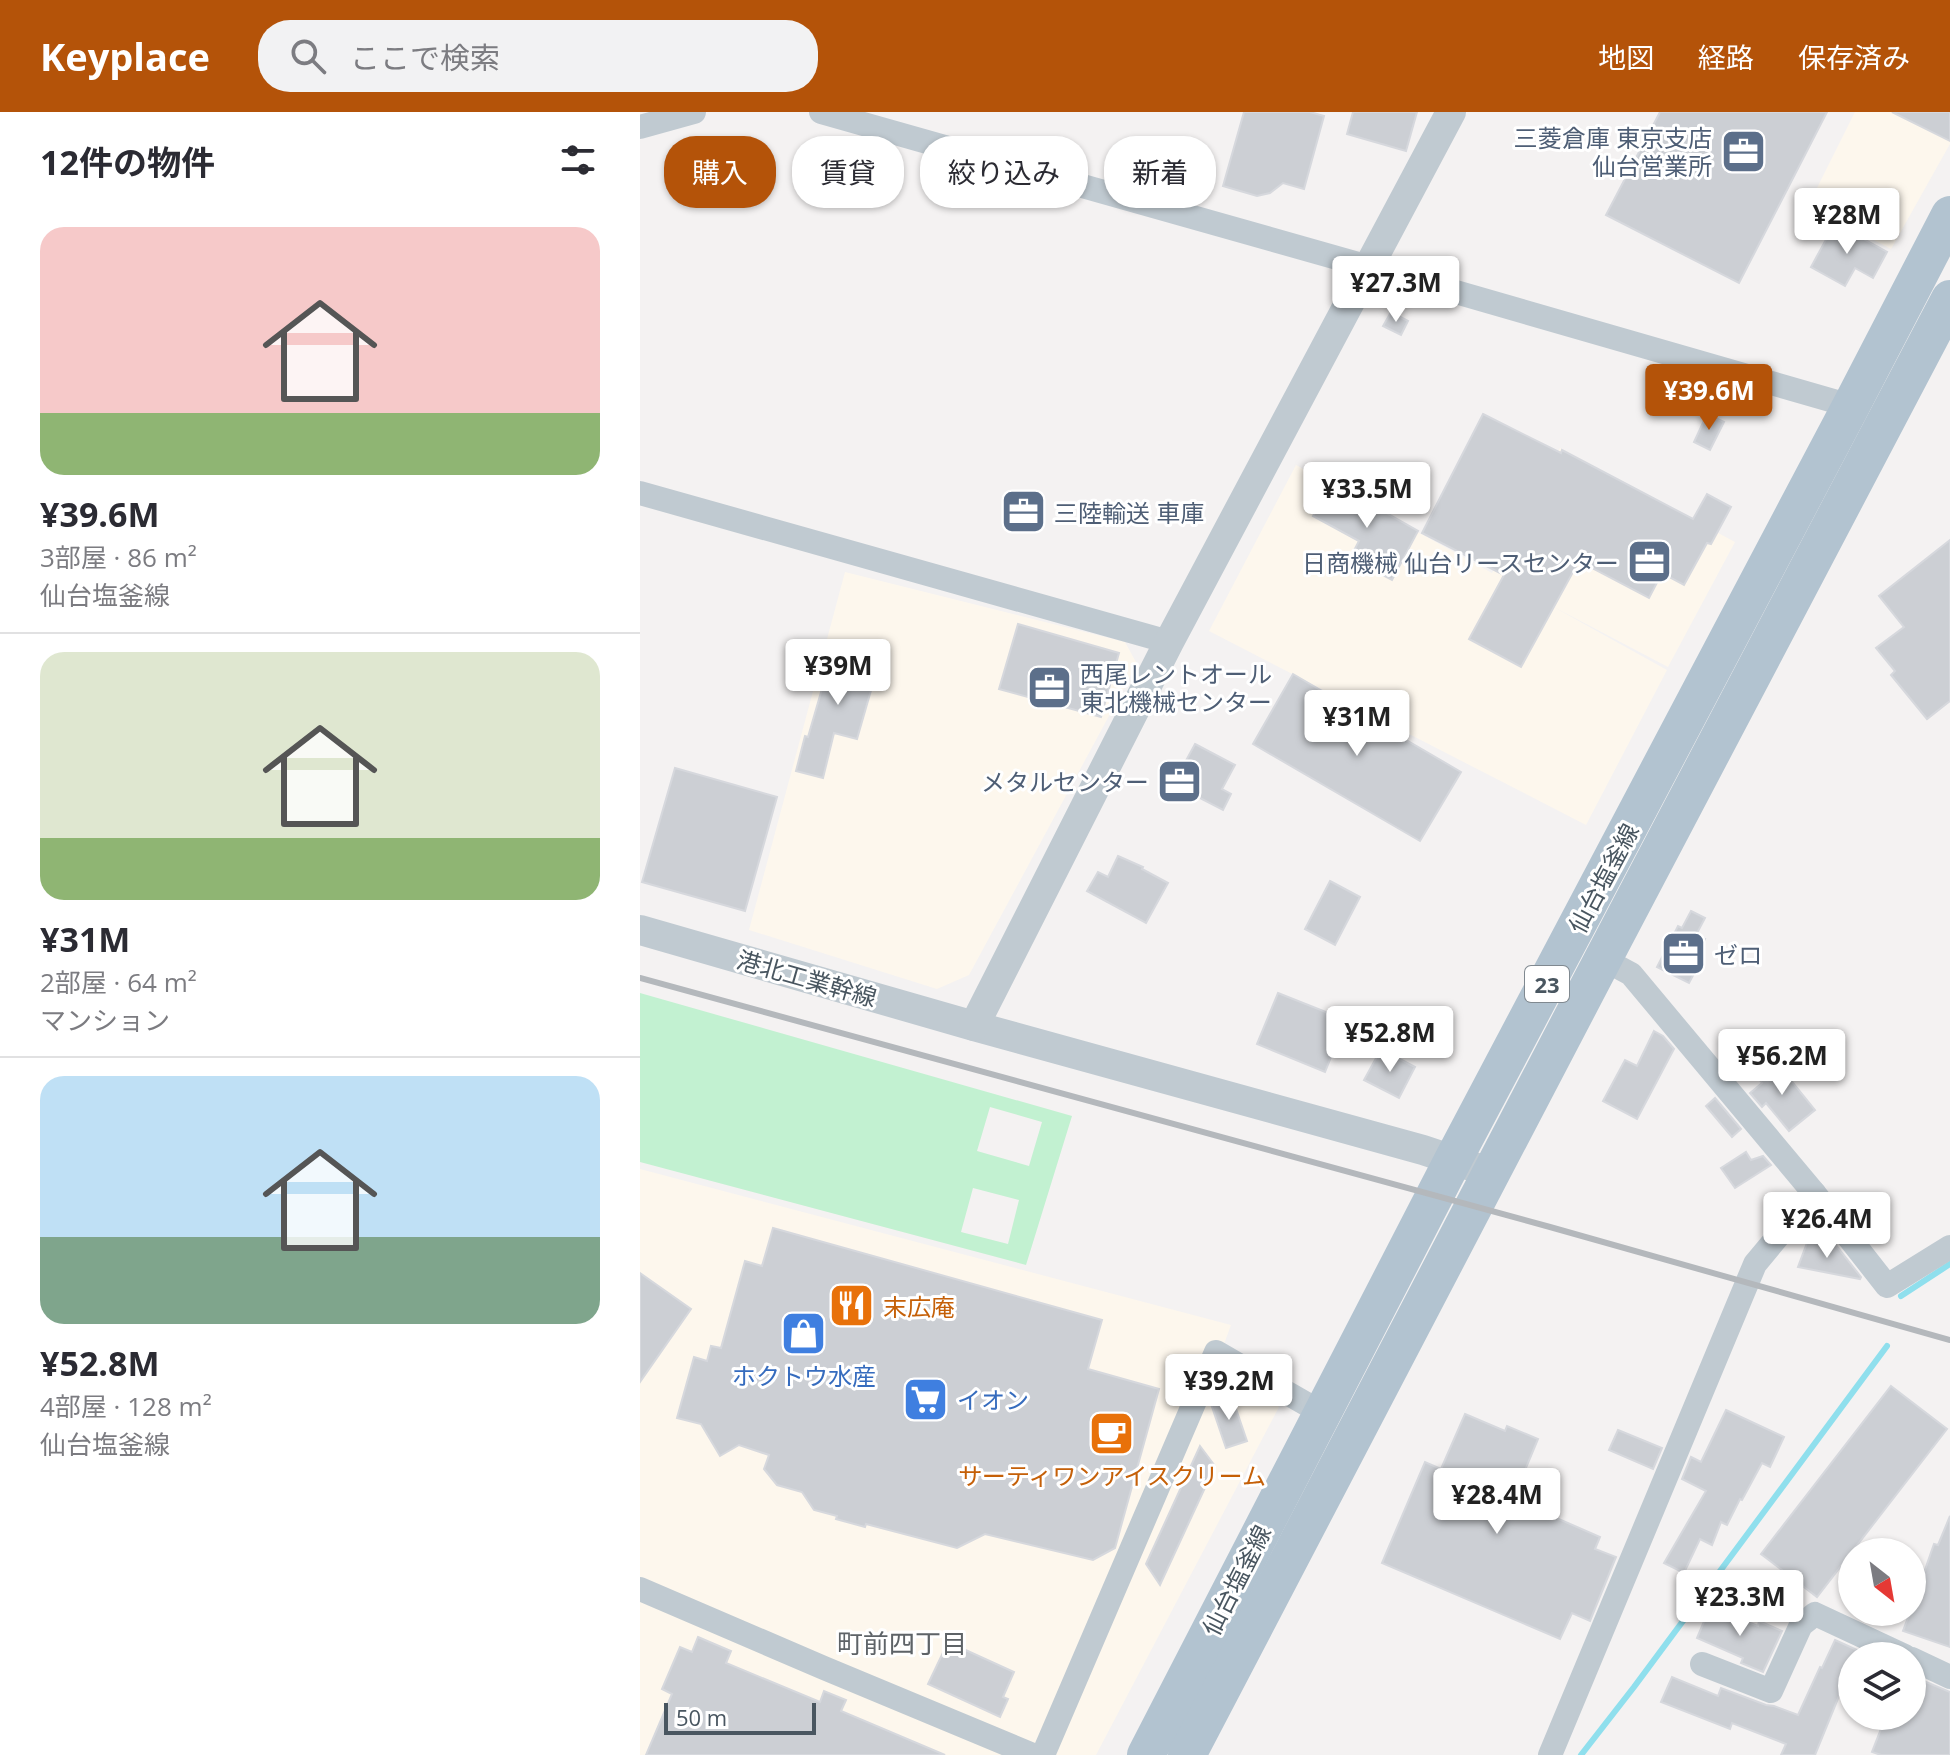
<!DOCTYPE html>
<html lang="ja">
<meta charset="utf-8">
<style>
:root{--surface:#fff;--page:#f2f2f3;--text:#2b2b33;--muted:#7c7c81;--line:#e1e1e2;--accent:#b45309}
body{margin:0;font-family:"Open Sans","Noto Sans JP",sans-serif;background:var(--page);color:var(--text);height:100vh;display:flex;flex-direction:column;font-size:30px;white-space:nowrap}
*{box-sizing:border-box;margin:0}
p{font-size:26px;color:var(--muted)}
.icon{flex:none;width:44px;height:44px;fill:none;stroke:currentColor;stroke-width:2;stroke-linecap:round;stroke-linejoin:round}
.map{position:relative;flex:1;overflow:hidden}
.drawer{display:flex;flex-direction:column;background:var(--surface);width:640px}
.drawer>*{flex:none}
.hud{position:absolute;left:24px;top:24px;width:760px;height:72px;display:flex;gap:16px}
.needle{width:52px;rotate:149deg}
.controls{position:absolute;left:1198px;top:1426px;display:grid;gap:16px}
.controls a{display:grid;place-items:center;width:88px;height:88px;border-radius:50%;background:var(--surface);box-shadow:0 2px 6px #0004;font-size:40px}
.scale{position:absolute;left:24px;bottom:20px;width:152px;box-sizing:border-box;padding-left:8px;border:4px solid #495660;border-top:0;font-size:22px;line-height:28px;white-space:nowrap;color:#495660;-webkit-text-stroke:6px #fff;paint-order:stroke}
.price{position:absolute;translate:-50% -68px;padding:0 18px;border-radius:8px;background:#fff;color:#222;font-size:26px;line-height:52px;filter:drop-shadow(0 2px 4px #0008)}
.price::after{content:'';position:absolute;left:50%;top:48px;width:24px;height:18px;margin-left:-12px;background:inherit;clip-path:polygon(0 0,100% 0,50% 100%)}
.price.active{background:var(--accent);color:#fff}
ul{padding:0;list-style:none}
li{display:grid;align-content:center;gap:16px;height:424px;padding:0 40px}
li+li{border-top:2px solid var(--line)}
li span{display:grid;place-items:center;height:248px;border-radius:24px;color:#555}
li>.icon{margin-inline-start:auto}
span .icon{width:144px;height:144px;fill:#fffc;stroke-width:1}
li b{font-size:34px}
h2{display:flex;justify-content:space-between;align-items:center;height:96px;padding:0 40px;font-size:34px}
.tag{padding:0 28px;border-radius:32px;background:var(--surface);box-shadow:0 2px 6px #0004;font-size:28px;line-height:72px}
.tag.active{background:var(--accent);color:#fff}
header{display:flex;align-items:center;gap:48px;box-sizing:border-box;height:112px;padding:0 40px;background:var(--accent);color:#fff}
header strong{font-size:38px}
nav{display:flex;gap:44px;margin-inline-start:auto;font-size:28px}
.search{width:560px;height:72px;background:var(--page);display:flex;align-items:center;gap:20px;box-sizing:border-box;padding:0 28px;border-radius:32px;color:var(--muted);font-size:30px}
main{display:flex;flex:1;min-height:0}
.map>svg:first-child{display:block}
.commercial{fill:#fdf7ed}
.green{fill:#c2f1d1;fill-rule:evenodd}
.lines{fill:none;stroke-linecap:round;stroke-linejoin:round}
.stream{stroke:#8fdfed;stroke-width:6}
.building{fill:#cccfd4;stroke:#d6d8dd;stroke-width:2}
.minor{stroke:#c0cad1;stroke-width:24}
.tertiary{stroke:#c0cad1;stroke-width:30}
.primary{stroke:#b2c3d0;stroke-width:38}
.rail{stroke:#b4b8bc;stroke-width:6}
.labels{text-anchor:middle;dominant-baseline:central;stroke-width:6;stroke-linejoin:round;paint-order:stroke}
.shield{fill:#fff;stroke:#808990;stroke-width:2}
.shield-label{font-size:22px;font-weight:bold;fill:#495660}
.service-label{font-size:24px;fill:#4e5e75;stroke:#fff;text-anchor:end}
.street-label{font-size:24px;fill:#495660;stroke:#fff}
.food-label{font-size:24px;fill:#c56008;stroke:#fff;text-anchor:start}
.shop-label{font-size:24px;fill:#366cbe;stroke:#fff}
.neighbourhood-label{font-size:26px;fill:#5e6367;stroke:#fff}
</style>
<header>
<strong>Keyplace</strong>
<div class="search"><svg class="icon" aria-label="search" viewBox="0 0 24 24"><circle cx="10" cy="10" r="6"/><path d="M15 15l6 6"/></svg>ここで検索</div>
<nav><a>地図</a><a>経路</a><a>保存済み</a></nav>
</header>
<main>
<section class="drawer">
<h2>12件の物件<svg class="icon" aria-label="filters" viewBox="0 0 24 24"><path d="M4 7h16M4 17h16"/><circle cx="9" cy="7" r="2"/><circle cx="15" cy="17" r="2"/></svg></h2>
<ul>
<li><span style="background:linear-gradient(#f6c9c9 75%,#8fb573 0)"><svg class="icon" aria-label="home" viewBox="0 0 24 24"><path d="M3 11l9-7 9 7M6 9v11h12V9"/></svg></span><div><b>¥39.6M</b><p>3部屋 · 86 m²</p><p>仙台塩釜線</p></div></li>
<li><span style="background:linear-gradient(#dfe7d0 75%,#8fb573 0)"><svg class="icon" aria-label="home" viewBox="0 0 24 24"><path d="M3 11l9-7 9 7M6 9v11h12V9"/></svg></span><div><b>¥31M</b><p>2部屋 · 64 m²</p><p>マンション</p></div></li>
<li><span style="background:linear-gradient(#bfe0f5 65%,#7fa58c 0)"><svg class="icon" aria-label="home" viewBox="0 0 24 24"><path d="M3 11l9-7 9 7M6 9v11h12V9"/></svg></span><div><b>¥52.8M</b><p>4部屋 · 128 m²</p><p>仙台塩釜線</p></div></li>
</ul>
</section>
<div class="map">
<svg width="1310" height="1643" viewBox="0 0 1310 1643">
<rect width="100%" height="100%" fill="#f4f2f2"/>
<g class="commercial">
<path d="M1215,0H1310V32L1251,137L1168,94Z"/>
<path d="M920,336L1095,430L1028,555L910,493L1027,558L946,713L569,519L656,353L852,461Z"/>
<path d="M205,460L485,530L497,552L329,863L297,877L109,818Z"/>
<path d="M0,1057L591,1213L584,1232L639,1295L456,1643H0Z"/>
</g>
<path class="green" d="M0,881L432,1004L386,1153L0,1050ZM350,995L402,1010L389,1054L337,1039ZM333,1076L379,1088L368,1132L321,1120Z"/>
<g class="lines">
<g class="stream">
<path d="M1261,1184L1310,1152"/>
<path d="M941,1643L994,1575L1247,1234"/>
</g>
</g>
<g class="building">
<path d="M604,0H670L684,4L664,77L643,71L630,81L617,84L583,74Z"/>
<path d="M713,0H777L766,39L707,22Z"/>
<path d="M1020,0H1187L1099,171L966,103Z"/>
<path d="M1252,0H1310V29Z"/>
<path d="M1195,111L1247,140L1233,166L1215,156L1205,174L1171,155Z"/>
<path d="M751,200L768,209L761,223L743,214Z"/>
<path d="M843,302L921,341L922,338L1053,407L1067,382L1091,395L1071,432L1067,431L1044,473L1022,461L1009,486L939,449L881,555L829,527L864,463L782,421Z"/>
<path d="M1067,302L1084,310L1070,338L1054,330Z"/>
<path d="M692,370L778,419L752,468L710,446L719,429L673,404Z"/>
<path d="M1310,428V589L1287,607L1251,563L1255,559L1236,536L1264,515L1239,484Z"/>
<path d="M378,512L479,541L461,605L359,577Z"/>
<path d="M195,532L232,542L227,559L236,561L217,627L194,621L183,666L156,659L165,624L168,625Z"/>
<path d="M653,562L821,660L780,729L613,632Z"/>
<path d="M555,632L595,653L582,677L591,682L583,698L527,669L536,652L542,656Z"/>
<path d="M35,656L137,685L105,799L2,770Z"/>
<path d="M478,744L503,755L502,757L528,771L506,811L447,779L458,760L468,765Z"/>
<path d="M690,769L720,785L695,833L665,817Z"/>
<path d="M1051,799L1065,806L1056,823L1065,827L1057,842L1063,845L1049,871L1017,855L1038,814L1042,816Z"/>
<path d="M638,881L706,908L685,960L617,932Z"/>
<path d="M1014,919L1023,924L1034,937L997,1007L963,989L985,948L997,954Z"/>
<path d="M741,937L775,955L759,986L724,968Z"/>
<path d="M1137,951L1175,998L1149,1019L1126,991L1122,995L1110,981L1122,971L1118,966Z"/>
<path d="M1075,986L1101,1017L1092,1025L1066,994Z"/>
<path d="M1106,1040L1111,1048L1123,1044L1131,1053L1095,1076L1081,1056Z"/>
<path d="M133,1116L462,1208L448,1257L519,1277L475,1436L453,1448L345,1422L317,1436L226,1412L225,1415L196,1407L197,1404L174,1398L162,1380L137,1373L124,1357L129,1343L99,1333L80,1344L61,1312L37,1306L54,1245L67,1249L71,1234L81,1236L105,1149L122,1154Z"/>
<path d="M1168,1128L1195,1132L1221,1165L1220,1167L1158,1155Z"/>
<path d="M0,1161L51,1197L0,1270Z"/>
<path d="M1251,1274L1307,1317L1177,1485L1121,1442Z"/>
<path d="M592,1285L607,1329L586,1336L571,1292Z"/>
<path d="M1086,1298L1144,1325L1130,1355L1122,1351L1102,1388L1100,1387L1087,1413L1081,1410L1072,1433L1060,1427L1044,1461L1024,1451L1066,1379L1042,1367L1051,1345L1061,1350Z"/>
<path d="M825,1302L865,1319L867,1314L898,1327L873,1387L960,1425L955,1437L976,1445L950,1509L932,1501L920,1527L742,1451L785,1350L801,1357Z"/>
<path d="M978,1318L1022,1336L1013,1357L969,1338Z"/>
<path d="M560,1334L575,1354L520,1473L506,1452Z"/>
<path d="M1310,1404V1535L1263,1519L1270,1500H1272V1495L1294,1432L1298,1433Z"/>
<path d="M1070,1495L1118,1514L1119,1509L1142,1519L1123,1560L1101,1551L1103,1546L1057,1526Z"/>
<path d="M58,1525L91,1539L86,1551L180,1590L184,1579L206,1588L201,1599L305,1643H6L32,1582L22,1577L40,1535L52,1540Z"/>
<path d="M1195,1528L1217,1538L1214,1544H1212V1548L1204,1566L1206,1567L1175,1643H1141L1146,1632L1092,1611L1090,1617L1021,1590L1032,1565L1078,1584L1081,1576L1126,1593L1134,1594L1158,1603L1180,1555L1182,1556Z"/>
<path d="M308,1530L374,1560L363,1585L368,1587L360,1605L288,1572Z"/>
<path d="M1272,1564L1310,1580V1643H1241L1232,1640L1246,1604H1272Z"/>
</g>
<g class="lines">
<g class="minor">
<path d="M181,0L729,155L1211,294"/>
<path d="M0,15L54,0"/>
<path d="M0,381L529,530"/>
<path d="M963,847L991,862L1174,1081L1247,1174L1310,1135"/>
<path d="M0,1477L184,1556L393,1643"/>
<path d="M1272,1547L1310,1565"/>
<path d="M1062,1552L1131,1579L1161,1513L1175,1502L1265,1544"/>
<path d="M403,1643L576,1240L682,1301"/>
<path d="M910,1643L1115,1152L1174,1081"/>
</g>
<g class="tertiary">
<path d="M0,818L334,914L783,1038L852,1061"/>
<path d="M334,914L529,530L811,0"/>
</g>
<g class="primary">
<path d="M506,1643L813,1048L1211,294L1310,103"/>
<path d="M547,1643L963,847L1310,187"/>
</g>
<path class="rail" d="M0,866L910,1115L1310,1228"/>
</g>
<defs>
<symbol id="office-square" viewBox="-11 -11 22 22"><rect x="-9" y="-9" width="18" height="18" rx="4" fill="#5c6f8a" stroke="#fff"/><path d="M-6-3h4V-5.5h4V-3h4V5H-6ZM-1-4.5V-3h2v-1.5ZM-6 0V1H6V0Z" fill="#fff"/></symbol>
<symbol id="restaurant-square" viewBox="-11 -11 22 22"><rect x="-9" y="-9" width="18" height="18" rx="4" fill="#e8710a" stroke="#fff"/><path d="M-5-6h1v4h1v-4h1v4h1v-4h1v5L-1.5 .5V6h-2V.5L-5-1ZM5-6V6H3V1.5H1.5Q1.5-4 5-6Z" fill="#fff"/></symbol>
<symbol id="shop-square" viewBox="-11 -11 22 22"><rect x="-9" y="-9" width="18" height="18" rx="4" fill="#3f7fe0" stroke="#fff"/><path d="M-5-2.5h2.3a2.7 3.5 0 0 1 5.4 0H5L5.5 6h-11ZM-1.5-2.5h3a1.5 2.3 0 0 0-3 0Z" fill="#fff"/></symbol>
<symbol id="supermarket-square" viewBox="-11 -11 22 22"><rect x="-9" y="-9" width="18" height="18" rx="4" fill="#3f7fe0" stroke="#fff"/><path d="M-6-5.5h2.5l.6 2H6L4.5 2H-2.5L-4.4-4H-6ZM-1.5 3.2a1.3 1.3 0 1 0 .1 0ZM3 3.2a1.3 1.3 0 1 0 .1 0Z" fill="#fff"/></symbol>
<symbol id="cafe-square" viewBox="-11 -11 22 22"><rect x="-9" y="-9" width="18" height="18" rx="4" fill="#e8710a" stroke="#fff"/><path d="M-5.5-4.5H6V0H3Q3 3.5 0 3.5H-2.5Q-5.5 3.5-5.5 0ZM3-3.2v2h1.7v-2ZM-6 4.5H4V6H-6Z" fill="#fff"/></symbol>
</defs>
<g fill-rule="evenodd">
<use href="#office-square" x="1078" y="14" width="51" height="51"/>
<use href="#office-square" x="358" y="374" width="51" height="51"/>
<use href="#office-square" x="984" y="424" width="51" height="51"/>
<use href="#office-square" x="384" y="550" width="51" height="51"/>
<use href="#office-square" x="514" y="644" width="51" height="51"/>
<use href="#office-square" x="1018" y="816" width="51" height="51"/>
<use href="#restaurant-square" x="186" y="1168" width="51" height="51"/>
<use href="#shop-square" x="138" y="1196" width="51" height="51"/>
<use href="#supermarket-square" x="260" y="1262" width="51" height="51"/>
<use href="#cafe-square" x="446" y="1296" width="51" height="51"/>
</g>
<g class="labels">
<rect class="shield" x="885" y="854" width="44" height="36" rx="6"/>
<g class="shield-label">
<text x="907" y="872">23</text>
</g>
<g class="service-label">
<text x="1072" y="25">三菱倉庫 東京支店<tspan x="1072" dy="28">仙台営業所</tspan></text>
<text x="414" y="400" text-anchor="start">三陸輸送 車庫</text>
<text x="979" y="450">日商機械 仙台リースセンター</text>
<text x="440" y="561" text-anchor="start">西尾レントオール<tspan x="440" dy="28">東北機械センター</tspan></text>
<text x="509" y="669">メタルセンター</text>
<text x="1074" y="842" text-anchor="start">ゼロ</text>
</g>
<g class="street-label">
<text transform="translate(963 766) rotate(-62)">仙台塩釜線</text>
<text transform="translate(167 866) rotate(16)">港北工業幹線</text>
<text transform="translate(596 1468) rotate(-63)">仙台塩釜線</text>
</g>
<g class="food-label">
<text x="243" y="1194">末広庵</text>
<text x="472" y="1363" text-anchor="middle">サーティワンアイスクリーム</text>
</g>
<g class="shop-label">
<text x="164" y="1263">ホクトウ水産</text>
<text x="317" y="1287" text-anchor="start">イオン</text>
</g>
<g class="neighbourhood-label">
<text x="262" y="1531">町前四丁目</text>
</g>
</g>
</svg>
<div class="controls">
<a><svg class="needle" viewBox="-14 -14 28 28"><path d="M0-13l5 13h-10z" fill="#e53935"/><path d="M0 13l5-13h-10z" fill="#7c7c81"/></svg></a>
<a><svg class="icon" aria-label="layers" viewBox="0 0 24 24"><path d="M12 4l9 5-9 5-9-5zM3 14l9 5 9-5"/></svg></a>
</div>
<div class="scale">50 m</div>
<b class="price" style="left:1207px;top:144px">¥28M</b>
<b class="price" style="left:756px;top:212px">¥27.3M</b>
<b class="price active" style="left:1069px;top:320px">¥39.6M</b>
<b class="price" style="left:727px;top:418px">¥33.5M</b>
<b class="price" style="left:198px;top:595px">¥39M</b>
<b class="price" style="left:717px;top:646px">¥31M</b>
<b class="price" style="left:750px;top:962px">¥52.8M</b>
<b class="price" style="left:1142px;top:985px">¥56.2M</b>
<b class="price" style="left:1187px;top:1148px">¥26.4M</b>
<b class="price" style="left:589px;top:1310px">¥39.2M</b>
<b class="price" style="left:857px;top:1424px">¥28.4M</b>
<b class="price" style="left:1100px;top:1526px">¥23.3M</b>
<div class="hud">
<a class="tag active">購入</a>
<a class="tag">賃貸</a>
<a class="tag">絞り込み</a>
<a class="tag">新着</a>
</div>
</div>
</main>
